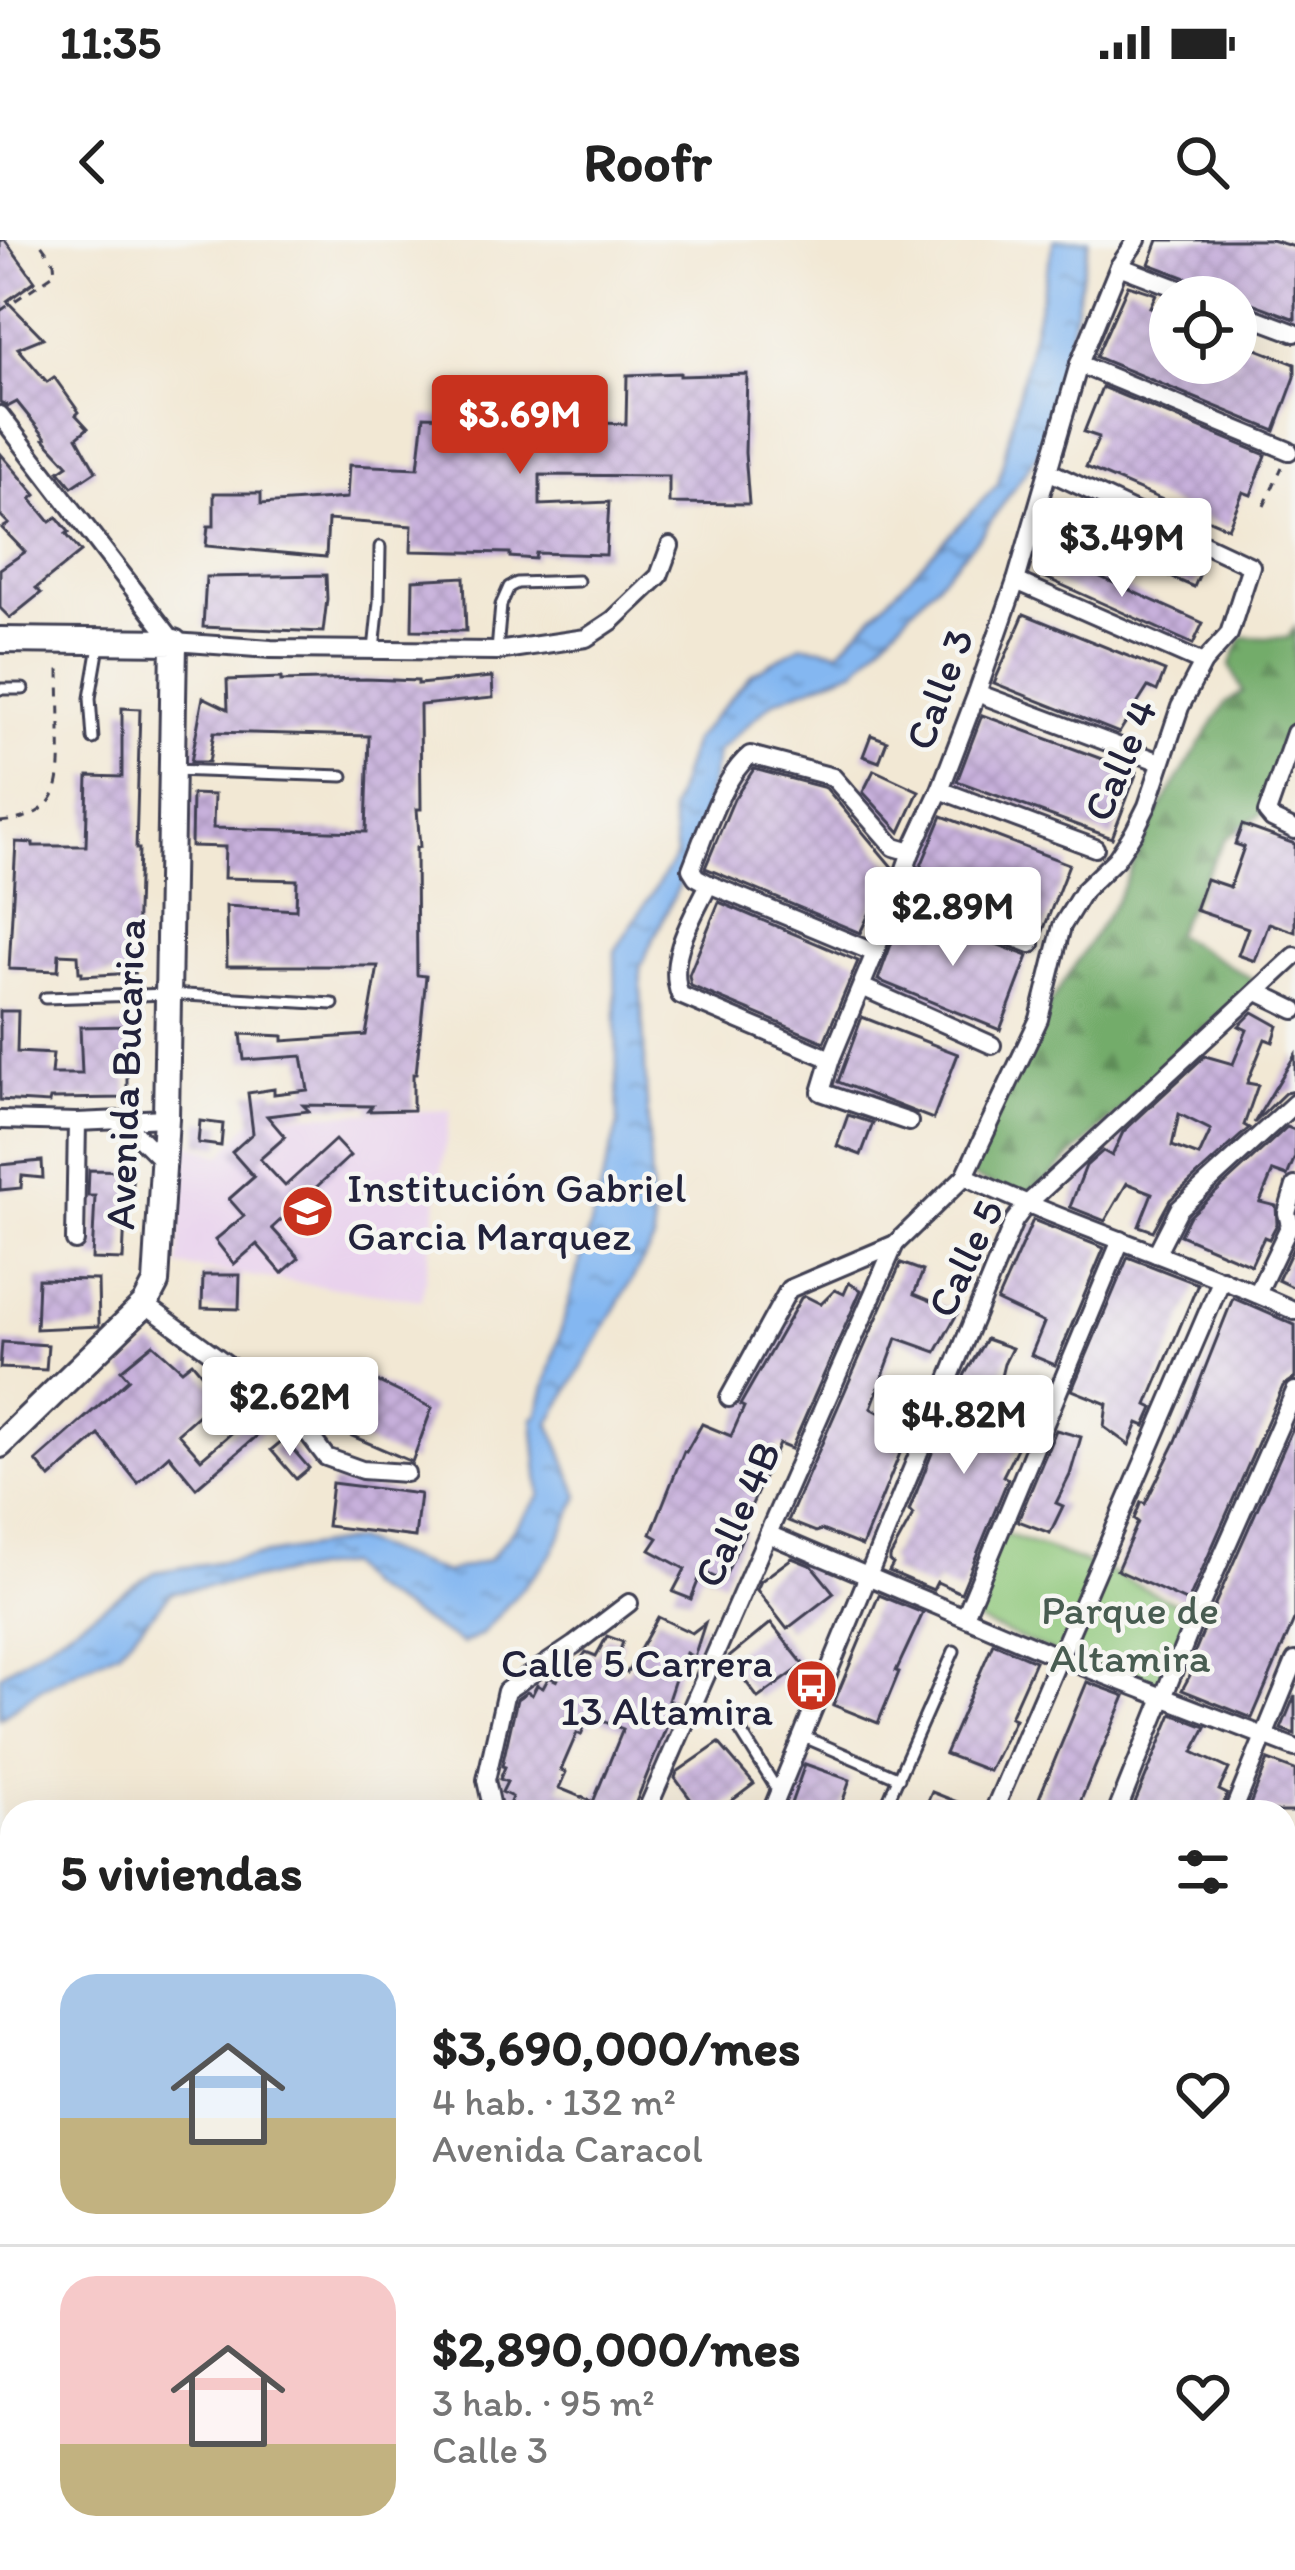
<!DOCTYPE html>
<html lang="es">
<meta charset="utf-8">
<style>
:root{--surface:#fff;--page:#f2f2f2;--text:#222;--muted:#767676;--line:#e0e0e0;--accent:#c8321e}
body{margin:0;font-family:Itim,sans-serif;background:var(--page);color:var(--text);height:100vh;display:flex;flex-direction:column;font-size:45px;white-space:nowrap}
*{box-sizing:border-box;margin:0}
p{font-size:39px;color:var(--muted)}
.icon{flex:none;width:66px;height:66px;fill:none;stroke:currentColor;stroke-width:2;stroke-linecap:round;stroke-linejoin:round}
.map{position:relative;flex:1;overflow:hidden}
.details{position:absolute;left:0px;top:1560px;width:1296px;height:771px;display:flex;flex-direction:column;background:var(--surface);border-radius:36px 36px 0 0;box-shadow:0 12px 48px #0002}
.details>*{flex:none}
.controls{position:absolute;left:1149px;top:36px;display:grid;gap:24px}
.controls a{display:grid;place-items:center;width:108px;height:108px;border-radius:50%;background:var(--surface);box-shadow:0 12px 48px #0002;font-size:60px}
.price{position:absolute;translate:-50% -102px;padding:0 27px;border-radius:12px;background:#fff;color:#222;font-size:39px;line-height:78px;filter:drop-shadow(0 3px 6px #0008)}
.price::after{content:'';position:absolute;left:50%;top:72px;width:36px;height:27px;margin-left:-18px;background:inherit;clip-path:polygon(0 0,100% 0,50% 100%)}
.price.current{background:var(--accent);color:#fff}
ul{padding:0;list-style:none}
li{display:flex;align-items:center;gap:36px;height:300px;padding:0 60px}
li+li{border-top:3px solid var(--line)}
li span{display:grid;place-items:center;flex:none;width:336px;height:240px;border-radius:36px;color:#555}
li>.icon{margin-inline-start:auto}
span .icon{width:144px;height:144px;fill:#fffc;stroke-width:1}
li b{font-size:51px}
h2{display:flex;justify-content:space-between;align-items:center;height:144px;padding:0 60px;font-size:51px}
.status{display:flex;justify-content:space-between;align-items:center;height:84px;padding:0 60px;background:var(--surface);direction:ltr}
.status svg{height:33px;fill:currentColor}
header{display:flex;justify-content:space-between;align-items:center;height:156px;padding:0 60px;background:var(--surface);font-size:54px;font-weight:800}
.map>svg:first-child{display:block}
.built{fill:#e9d2ed}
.forest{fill:url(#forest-firs);stroke:#4a6752;stroke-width:3}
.green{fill:#8fc77a;stroke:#58745a;stroke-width:3}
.water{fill:url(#water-ripples);stroke:#536c96;stroke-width:3}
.building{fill:url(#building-cross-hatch);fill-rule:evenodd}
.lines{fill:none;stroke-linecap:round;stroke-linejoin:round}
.lane-casing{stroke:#414052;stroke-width:15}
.street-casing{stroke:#414052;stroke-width:22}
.secondary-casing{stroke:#414052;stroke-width:30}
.path{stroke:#414052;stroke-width:3;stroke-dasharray:9 9;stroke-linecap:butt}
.lane{stroke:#fff;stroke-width:9}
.street{stroke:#fff;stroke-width:16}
.secondary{stroke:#fff;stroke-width:24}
.labels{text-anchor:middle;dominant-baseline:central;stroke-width:9;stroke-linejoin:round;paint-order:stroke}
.street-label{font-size:42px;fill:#22223b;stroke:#f6f6f2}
.poi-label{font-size:42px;fill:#22223b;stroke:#f6f6f2;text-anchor:start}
.park-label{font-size:42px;fill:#485c51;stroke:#f6f6f2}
</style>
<div class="status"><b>11:35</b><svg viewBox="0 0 49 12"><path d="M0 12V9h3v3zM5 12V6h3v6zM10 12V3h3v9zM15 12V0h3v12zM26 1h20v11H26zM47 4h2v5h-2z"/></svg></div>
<header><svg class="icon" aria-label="back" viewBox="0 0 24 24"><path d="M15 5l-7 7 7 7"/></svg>Roofr<svg class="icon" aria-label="search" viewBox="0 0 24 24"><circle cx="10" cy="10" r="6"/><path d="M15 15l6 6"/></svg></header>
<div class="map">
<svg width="1295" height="2330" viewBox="0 0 1295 2330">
<defs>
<pattern id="forest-firs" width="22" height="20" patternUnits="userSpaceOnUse" patternTransform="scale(3)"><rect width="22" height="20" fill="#73ac6a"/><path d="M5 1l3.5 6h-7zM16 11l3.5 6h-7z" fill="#5e8c58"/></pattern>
<pattern id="water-ripples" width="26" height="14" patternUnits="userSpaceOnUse" patternTransform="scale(3)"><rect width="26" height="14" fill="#84b7f1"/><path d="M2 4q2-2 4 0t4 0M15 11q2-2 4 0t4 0" fill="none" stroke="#6c94c4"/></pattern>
<pattern id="building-cross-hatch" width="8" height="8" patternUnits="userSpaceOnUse" patternTransform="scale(3)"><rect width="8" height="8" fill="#c7b0db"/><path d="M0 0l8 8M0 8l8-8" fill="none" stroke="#ab97bd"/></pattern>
</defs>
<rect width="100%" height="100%" fill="#f6f6f2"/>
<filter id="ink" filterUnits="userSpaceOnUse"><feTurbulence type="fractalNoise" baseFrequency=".00833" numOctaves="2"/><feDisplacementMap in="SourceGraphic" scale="24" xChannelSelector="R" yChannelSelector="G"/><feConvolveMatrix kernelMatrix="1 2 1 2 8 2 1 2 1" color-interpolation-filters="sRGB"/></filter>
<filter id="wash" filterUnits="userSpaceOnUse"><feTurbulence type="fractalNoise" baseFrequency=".004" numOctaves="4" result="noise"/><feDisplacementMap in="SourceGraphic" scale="48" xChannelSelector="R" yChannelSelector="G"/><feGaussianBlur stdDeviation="2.7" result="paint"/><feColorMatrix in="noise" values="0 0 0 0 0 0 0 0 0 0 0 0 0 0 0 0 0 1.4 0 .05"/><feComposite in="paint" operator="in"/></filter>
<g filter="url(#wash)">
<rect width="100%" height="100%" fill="#f2e8d4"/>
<g class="built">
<path d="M451,870L422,1060L178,1026L185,902L222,915L255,876Z"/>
<path d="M12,2113V2299L0,2293V2120Z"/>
</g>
<path class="forest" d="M1295,387V485L1261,574L1225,599L1174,694L1256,741L1027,959L967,935L1040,779L1116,661L1158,572L1188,523L1226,463L1243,452L1230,426L1242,397L1288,398Z"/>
<path class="green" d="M1000,1292L1100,1328L1197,1373L1162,1457L965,1376Z"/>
<path class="water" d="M1054,0H1089L1050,195L983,293L856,429L774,461L718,511L697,608L640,727L654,1001L550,1183L579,1256L552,1314L481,1395L462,1404L366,1347L345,1324L172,1352L119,1410L39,1449L0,1478V1435L155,1332L355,1300L445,1333L489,1320L540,1256L533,1178L537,1176L618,885L615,711L676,616L671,571L693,501L752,434L802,405L839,411L998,244Z"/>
<g id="blocks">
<g class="building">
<path d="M0,0H5L35,41L7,61L43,98L18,108L47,142L54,137L79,172L76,175L88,188L77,197L96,231L72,247L59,231L68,225L44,199L46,198L17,162L9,166L0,162Z"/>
<path d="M1158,0H1271L1295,7V79L1236,57L1212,54L1205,45L1149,24Z"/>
<path d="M1128,45L1156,54L1150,67L1170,75V123H1236V101L1295,124V137L1275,191L1096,117Z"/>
<path d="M680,133V136L747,134L745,213L749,264L669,263V236L540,235V265L609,262L606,315L536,313L535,319L510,317V313L411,311L412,286L328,280L326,317L206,306L208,286H214V253H261V264L347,258L349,225L418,228L424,176L626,184L627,135Z"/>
<path d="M1102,147L1266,215L1251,255L1243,252L1228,288L1086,227L1099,197L1084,192Z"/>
<path d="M0,213L36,255L31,259L50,282L57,277L69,292L66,294L81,312L36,348L41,353L10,378L0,368V329L25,312L2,288L9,284L0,275Z"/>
<path d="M1068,271L1202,329L1194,347L1060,289Z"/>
<path d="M1051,315L1203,383L1193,404L1042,336Z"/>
<path d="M326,335L327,359L323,392L203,387L206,337Z"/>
<path d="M464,337L466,391L412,390L413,340Z"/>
<path d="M1024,374L1165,431L1157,451L1148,447L1119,493L994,443Z"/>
<path d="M492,437L493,458L420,465L421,569H417L420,607L416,608L417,735L426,736L416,834H413V870L368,871L372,866L303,865L309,871L267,876L285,897L260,919L285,946L335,900L350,916L272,988L299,1018L282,1033L257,1004L234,1024L215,1000L244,976L229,959L254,937L232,912L253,893L248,853L274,849V854L308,850L302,816L244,820L241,794L283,796V801L366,795L378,726H227L226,666L296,670L297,640L224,638L225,607L191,606L192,554L214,555L213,588L366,592L369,496L214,492L209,522H191L203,457L228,469L227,440L281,438V441L366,439L418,441V444Z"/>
<path d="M122,468L140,469L136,609H139L135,733L82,736V732H79L78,715L59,714L58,731L9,729L16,602L33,603V606H86L88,536L122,537Z"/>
<path d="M982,475L1137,532L1112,598L957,541Z"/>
<path d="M871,495L887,501L879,522L863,516Z"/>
<path d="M754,529L826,548L892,627L860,693L705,628L734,559Z"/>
<path d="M874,530L919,551L900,592L863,552Z"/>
<path d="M942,576L1069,624L1041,696L913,645Z"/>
<path d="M1242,585L1295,604V692L1269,683L1255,721L1238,715L1248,688L1195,670L1206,639L1230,647L1244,607L1235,604Z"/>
<path d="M719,662L858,721L824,802L691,746L689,735Z"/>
<path d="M904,669L1028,716L1000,790L878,740Z"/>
<path d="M0,771H18L17,812L53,814L51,834H82L80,787L130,786L131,808H127V858L50,859L49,863L0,860Z"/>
<path d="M1253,772L1278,786L1273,802L1265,799L1247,843L1258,845L1244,885L1249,888L1170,960L1153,991L1139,986L1152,953L1127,943L1105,981L1070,967L1086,926L1103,911L1112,916L1123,892L1205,816L1233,824L1247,790L1239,786ZM1179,874L1211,890L1199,916L1172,906Z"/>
<path d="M862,777L958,814L933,879L838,842Z"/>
<path d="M1295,815V851L1285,853L1254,883Z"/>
<path d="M848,875L873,883L861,915L837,906Z"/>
<path d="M200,881L223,884L221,906L198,903Z"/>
<path d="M1287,887L1295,890V917L1287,936L1273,931L1260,962L1276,966L1277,984L1269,999L1264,997L1251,1025L1180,995L1189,977Z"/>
<path d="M42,921L43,938L22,936L21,948L0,950V925Z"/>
<path d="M89,930L133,931L131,956H126L123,1020L92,1019L95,956H88Z"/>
<path d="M1033,980L1104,1008L1055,1125L1031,1115L1044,1083L997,1061Z"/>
<path d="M1295,1004V1048L1278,1040Z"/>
<path d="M1128,1017L1198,1044L1147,1165L1153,1168L1145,1186L1138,1183L1129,1205L1104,1187L1107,1164L1072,1150Z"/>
<path d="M901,1023L923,1031L914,1054L958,1072L936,1112L897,1098L871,1168L910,1189L862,1306L822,1290L816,1292L788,1281Z"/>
<path d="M203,1035H240L239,1069L202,1068Z"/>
<path d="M38,1039L98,1040L99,1086L36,1089Z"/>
<path d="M849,1043L861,1050L791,1209L779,1204L741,1289L745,1291L723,1341L702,1331L691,1359L673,1352L685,1329L650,1310L658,1298L651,1294L684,1211L686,1212L702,1184L731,1196L744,1167L740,1165L801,1058L805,1056L821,1064L835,1050L844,1054Z"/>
<path d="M1233,1058L1295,1085V1138L1283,1146L1188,1362L1117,1330L1138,1282L1134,1279L1141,1262L1145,1264L1176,1201Z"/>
<path d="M986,1099L1012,1108L1004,1124L999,1145L1039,1165L1024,1201L1021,1200L1003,1236L1008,1239L961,1353L937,1342L933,1350L889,1331L893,1324L890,1322V1317L913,1275L909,1271L932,1213L943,1196L965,1134Z"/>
<path d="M2,1102L48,1105L46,1130L0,1128Z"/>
<path d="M153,1104L182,1130L192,1122L211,1145L218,1138L232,1154L234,1151L251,1166L248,1169L265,1189L196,1248L169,1215L138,1243L99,1195L50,1238L36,1221L129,1139L121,1130ZM214,1161L241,1185L201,1219L178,1193Z"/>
<path d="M348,1127L432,1168L412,1222L313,1179Z"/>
<path d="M1295,1183V1378L1252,1478L1182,1450L1196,1424L1191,1421L1209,1378Z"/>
<path d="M1056,1190L1081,1197L1070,1235L1056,1263L1063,1266L1050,1293L1018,1281Z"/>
<path d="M284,1199L309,1228L296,1239L271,1210Z"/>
<path d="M332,1243L420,1254L415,1297L327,1286Z"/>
<path d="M792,1318L812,1326L834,1353L787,1389L757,1350L761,1341Z"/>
<path d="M879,1355L923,1373L896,1431L899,1432L878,1483L833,1465Z"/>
<path d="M658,1377L692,1393L705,1383L694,1417L686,1413L682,1425L680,1424L668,1460L676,1463L632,1572H522L508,1567L512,1557L502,1552L507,1542L500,1539L505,1527L502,1526L517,1459L527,1452L532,1455L537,1445L543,1448L549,1437L557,1441L562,1430L567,1432L573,1421L578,1423L586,1412L596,1416L607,1396L623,1402L614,1426L627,1433ZM593,1477L623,1489L593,1562L559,1548L566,1532L561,1530L577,1493L581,1495L585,1485L590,1487Z"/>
<path d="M771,1383L804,1425L758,1458L728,1418Z"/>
<path d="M993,1403L1035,1421L1010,1477L1015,1479L989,1531L945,1514Z"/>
<path d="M1087,1442L1125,1456L1076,1572H1070L1039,1558Z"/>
<path d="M1295,1455V1494L1281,1489Z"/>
<path d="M1172,1474L1206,1487L1193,1512L1229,1529L1219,1550L1227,1554L1220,1572H1131Z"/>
<path d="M719,1503L754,1544L717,1572H700L675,1538L677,1532Z"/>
<path d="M1268,1520L1295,1530V1572H1247Z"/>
<path d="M805,1524L850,1540L839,1572H788Z"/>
<path d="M932,1552L980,1571V1572H923Z"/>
</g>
</g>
</g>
<g filter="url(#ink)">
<use href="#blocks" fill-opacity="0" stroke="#414052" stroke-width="3"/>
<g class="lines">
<defs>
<g id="lane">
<path d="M374,410L379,362L380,307"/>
<path d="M497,411L501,365L509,347L517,343L578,341"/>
<path d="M0,449H23"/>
<path d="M93,499L90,458L99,406"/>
<path d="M173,530L343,536"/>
<path d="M45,758L169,754L333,764"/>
<path d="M731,1476L779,1553"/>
<path d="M802,1496L899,1538"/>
<path d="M883,1572L954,1411"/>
</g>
<g id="street">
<path d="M1119,26L1200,57"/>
<path d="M1236,71L1295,93"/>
<path d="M1079,124L1289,211"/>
<path d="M0,175L174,402L271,409L497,411L586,398L613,380L659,336L670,306"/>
<path d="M1016,341L1203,423"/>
<path d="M977,453L1160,522"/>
<path d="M1295,493L1267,573L1272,579L1295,590"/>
<path d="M940,550L1095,608"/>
<path d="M709,644C693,677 666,718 680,755L831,819"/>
<path d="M896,652L1031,704"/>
<path d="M875,713L709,644L696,637L691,629C705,595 721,539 750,515L833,537L894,607L911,612"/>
<path d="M862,747L992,805"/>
<path d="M1258,752L1295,770"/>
<path d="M0,880L77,882L166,878"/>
<path d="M116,881L132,890L164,922"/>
<path d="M909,882L821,852L831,819L875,713L911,612L940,550L977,453L1016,341L1079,124L1119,26L1137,0"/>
<path d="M965,936C1072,987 1187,1021 1295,1071"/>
<path d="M75,1001L77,882"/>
<path d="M1156,1014L1179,969L1295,863"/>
<path d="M1257,1054L1290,985L1287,973L1295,946"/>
<path d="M145,1064L292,1172L326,1217L362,1230L406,1233"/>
<path d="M729,1158L789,1049L895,1004L965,936L1039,779L1062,686L1084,650L1116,619L1134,592L1147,566L1180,467L1203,423L1229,394L1251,326L1048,231"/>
<path d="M768,1294L1061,1418L1295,1508"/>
<path d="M965,1376L1121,1000"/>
<path d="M493,1572L486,1540L506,1451L574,1405L629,1363"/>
<path d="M646,1572L895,1004"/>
<path d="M771,1572L1014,981L1026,965L1295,716"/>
<path d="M993,1572L1222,1039"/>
<path d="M1117,1572L1197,1373L1295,1151"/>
<path d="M1233,1572L1295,1421"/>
<path d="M1284,1733L1295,1708"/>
<path d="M0,1768L12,1781"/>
<path d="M1284,1929L1295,1933"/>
<path d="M0,2027L12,2002"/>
<path d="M0,2063L12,2068"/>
<path d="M1284,2152L1290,2138"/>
<path d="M544,2319L568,2330"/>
<path d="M1091,2319L1113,2330"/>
<path d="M117,2330L123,2319"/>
<path d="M386,2330L391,2319"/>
<path d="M650,2330L654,2319"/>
<path d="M916,2330L920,2319"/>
<path d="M1139,2330L1144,2319"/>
<path d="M1201,2330L1206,2319"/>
</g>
<path id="secondary" d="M0,400L174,402L166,878L156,1043L145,1064L0,1205"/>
</defs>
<use href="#lane" class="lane-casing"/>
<use href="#street" class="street-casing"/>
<use href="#secondary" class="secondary-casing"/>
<g class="path">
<path d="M0,71L55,33L54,22L38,0"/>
<path d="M1264,266L1282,227"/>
<path d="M0,582C63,576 61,543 60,492C60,469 59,446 59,423"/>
</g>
<use href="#lane" class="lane"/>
<use href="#street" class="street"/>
<use href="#secondary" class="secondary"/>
</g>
</g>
<defs>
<symbol id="school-disc" viewBox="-11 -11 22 22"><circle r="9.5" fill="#c8321e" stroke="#f6f6f2"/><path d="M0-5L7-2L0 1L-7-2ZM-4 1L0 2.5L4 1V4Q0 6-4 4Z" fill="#fff"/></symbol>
<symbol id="bus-disc" viewBox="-11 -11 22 22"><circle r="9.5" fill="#c8321e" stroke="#f6f6f2"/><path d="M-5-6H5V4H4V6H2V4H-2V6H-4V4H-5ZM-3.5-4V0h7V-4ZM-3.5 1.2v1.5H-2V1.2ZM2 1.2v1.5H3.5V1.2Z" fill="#fff"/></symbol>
</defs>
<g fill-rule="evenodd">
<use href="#school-disc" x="278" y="942" width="59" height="59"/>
<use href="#bus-disc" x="782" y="1416" width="59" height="59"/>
</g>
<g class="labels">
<g class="street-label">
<text transform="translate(939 449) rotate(-70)">Calle 3</text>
<text transform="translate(1120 520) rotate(-67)">Calle 4</text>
<text transform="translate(125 834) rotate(-88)">Avenida Bucarica</text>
<text transform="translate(965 1018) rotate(-65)">Calle 5</text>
<text transform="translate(737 1274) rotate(-66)">Calle 4B</text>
</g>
<g class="poi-label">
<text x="347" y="947">Institución Gabriel<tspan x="347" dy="48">Garcia Marquez</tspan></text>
<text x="773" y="1422" text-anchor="end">Calle 5 Carrera<tspan x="773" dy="48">13 Altamira</tspan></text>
</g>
<g class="park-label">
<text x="1130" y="1369">Parque de<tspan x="1130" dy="48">Altamira</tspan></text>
</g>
</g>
</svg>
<div class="controls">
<a><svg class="icon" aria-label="locate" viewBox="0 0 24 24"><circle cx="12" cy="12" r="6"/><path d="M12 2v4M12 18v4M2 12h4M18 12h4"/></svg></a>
</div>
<b class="price current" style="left:520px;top:237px">$3.69M</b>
<b class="price" style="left:1122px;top:360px">$3.49M</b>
<b class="price" style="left:953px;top:729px">$2.89M</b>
<b class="price" style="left:290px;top:1219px">$2.62M</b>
<b class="price" style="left:964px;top:1237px">$4.82M</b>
<section class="details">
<h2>5 viviendas<svg class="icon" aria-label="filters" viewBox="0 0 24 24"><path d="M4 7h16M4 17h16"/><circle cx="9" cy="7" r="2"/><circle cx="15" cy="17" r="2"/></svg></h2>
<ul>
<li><span style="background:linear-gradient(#a9c7e8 60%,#c2b280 0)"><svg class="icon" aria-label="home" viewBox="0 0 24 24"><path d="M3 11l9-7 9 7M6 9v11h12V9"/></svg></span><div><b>$3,690,000/mes</b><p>4 hab. · 132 m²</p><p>Avenida Caracol</p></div><svg class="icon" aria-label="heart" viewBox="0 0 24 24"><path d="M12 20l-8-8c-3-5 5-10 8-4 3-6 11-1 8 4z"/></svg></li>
<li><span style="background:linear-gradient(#f6c9c9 70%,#c2b280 0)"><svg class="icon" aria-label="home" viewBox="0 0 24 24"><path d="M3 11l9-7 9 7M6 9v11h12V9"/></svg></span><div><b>$2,890,000/mes</b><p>3 hab. · 95 m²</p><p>Calle 3</p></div><svg class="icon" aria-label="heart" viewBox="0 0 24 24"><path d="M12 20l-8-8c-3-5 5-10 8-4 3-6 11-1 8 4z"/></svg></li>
</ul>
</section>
</div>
